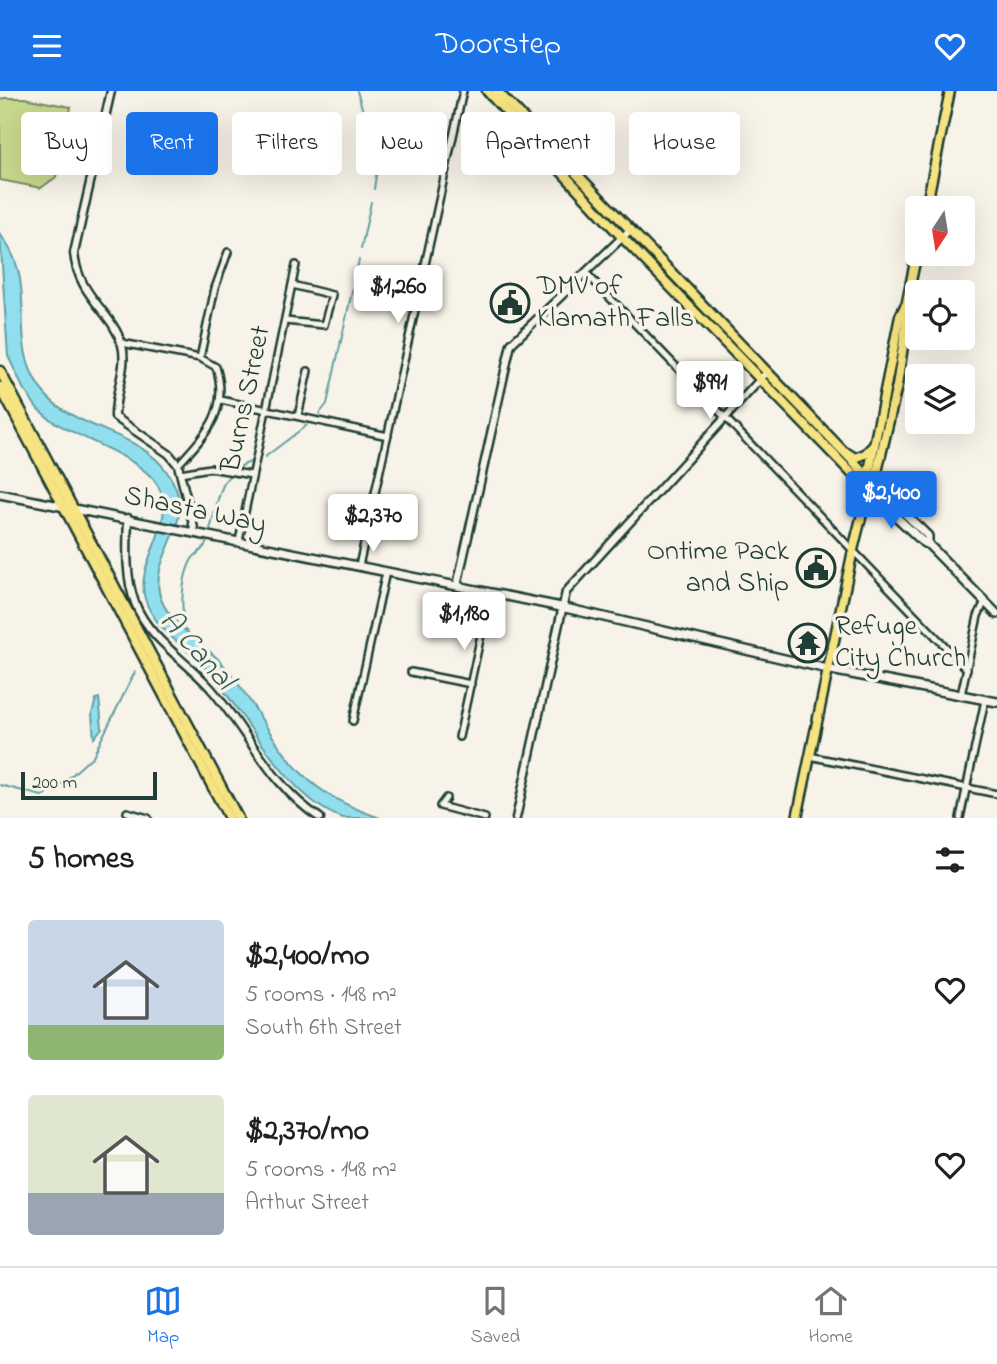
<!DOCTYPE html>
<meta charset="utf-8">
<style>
:root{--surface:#fff;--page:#f2f2f2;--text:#202124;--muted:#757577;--line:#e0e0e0;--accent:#1a73e8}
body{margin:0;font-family:"Indie Flower",sans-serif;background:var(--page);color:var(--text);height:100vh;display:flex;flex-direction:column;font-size:26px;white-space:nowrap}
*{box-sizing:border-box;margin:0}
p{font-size:23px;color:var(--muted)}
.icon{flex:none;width:38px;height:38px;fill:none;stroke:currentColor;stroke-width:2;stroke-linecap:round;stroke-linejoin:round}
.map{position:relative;height:727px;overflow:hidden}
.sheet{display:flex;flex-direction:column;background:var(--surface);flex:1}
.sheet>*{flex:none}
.top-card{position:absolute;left:21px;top:21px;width:956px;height:63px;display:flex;gap:14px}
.needle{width:46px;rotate:192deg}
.fabs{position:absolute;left:905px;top:105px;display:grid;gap:14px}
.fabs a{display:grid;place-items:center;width:70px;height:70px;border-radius:7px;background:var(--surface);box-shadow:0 7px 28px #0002;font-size:35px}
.scale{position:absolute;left:21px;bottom:18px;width:136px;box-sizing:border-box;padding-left:7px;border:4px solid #1f3d34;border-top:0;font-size:19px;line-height:24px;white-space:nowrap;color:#1f3d34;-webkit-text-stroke:5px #f7f3e8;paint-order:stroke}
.price{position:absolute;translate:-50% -60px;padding:0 16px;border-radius:7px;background:#fff;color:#222;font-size:23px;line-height:46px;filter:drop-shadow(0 2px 4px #0008)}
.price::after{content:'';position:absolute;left:50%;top:42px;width:21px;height:16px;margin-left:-10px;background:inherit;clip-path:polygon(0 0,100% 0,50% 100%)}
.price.current{background:var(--accent);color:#fff}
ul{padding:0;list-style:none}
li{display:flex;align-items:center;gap:21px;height:175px;padding:0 28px}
li span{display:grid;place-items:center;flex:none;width:196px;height:140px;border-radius:7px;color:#555}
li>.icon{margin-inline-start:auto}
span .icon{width:84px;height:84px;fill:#fffc;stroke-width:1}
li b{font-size:30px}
h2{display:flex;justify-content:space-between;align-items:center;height:84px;padding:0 28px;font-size:30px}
.pill{padding:0 24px;border-radius:7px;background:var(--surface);box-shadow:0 7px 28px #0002;font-size:24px;line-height:63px}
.pill.current{background:var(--accent);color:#fff}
header{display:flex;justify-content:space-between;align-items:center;height:91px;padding:0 28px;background:var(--accent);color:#fff;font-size:32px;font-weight:600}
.dock{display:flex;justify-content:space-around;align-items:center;height:98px;border-top:2px solid var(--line);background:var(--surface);font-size:19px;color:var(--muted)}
.dock a{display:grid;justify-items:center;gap:4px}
.dock .current{color:var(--accent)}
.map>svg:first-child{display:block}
.green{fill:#c8d88d;stroke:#748a60;stroke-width:2}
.water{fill:#91dfee;stroke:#639ea4;stroke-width:2}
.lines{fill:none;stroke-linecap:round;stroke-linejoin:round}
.stream{stroke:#639ea4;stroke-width:2}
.minor-casing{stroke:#1f3d34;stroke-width:10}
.tertiary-casing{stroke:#1f3d34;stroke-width:11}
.secondary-casing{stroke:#1f3d34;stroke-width:12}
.primary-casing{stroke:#1f3d34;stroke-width:13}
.minor{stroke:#f7f3e8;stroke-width:5}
.tertiary{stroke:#f7f3e8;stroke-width:6}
.secondary{stroke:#f7f3e8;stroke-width:7}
.primary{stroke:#f6e381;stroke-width:8}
.labels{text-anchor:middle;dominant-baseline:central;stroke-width:7;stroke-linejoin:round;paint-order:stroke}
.poi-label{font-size:28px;fill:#1f3d34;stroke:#f7f3e8;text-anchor:start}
.street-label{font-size:28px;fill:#1f3d34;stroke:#f7f3e8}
.water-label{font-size:30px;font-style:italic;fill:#365d59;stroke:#f7f3e8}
</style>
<header><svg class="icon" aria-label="menu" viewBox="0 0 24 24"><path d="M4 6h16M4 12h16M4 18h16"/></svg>Doorstep<svg class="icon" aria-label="heart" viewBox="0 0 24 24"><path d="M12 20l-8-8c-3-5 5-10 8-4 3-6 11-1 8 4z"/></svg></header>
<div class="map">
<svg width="997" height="727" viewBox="0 0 997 727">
<rect width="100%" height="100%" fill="#f7f3e8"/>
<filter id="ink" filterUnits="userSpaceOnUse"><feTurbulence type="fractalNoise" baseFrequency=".0143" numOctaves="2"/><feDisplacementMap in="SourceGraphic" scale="14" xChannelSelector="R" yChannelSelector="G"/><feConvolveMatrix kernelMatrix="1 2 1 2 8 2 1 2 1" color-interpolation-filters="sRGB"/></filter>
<g filter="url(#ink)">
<path class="green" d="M4,7H24L71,16L56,86L41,97L0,89V9Z"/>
<g class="water">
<path d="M0,143C39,193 9,239 35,289C63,341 136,335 167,381C202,431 152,458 159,501C164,529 199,549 218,568C252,603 274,660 310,690C331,708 355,718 380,727C369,727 353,727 343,727C289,710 246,624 211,583C191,559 155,540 145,508C134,469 179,434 158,395C142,366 79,348 51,329L38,318L23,297L8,265Z"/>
<path d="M99,607L102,637L94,647L92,623L96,608Z"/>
</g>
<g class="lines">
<g class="stream">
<path d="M357,0L378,71L374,98"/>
<path d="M361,158L371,111"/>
<path d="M319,323L327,313L359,169"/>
<path d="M265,366L307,334"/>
<path d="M210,438C220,408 217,383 250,371"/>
<path d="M183,521C181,505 184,482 192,468C197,461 204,460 207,450"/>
<path d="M62,693L93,665L135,581"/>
<path d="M0,694L42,705L47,703"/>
</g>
<defs>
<g id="minor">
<path d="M586,182L967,578"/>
<path d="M285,230L324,234L332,204L292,194"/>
<path d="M122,252L200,267L216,276C230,320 205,344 178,374"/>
<path d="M200,267L215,197L228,161"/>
<path d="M221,309L388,345"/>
<path d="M298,325L308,280"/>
<path d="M180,382L210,377L252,384"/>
<path d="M239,450L296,174"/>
<path d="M359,475L463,0"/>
<path d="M411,581L471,593"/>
<path d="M961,604L978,525L985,510"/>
<path d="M353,630L386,481"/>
<path d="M459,646L490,502"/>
<path d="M809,665L997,703"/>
<path d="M446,707L440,715L485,727"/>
<path d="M127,721L148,727"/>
<path d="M960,727L985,609"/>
</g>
<g id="tertiary">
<path d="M111,0L74,162C78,206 113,221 122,254C128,277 114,302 115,326L169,363L178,374L195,441"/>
<path d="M128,427C127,455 125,485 135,512C149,549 189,571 213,600C248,642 273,697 320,727"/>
<path d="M457,495L511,253L631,138"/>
<path d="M516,727L566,501L767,281"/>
</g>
<g id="secondary">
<path d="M874,392L928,445V453"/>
<path d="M868,399L924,452L928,453L997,523"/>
<path d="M0,403L561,516L836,580L997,611"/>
</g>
<g id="primary">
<path d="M487,0L622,146L868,399"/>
<path d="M497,0L874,392"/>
<path d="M926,117L950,0"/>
<path d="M0,280L238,727"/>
<path d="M0,296L229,727"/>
<path d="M847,362L855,367L865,363L874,354"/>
<path d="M867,390L900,225L905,215"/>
<path d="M797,727L853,459L868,399L877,381L897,295L907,229V210L917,161"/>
</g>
</defs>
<use href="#minor" class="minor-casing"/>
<use href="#tertiary" class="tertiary-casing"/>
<use href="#secondary" class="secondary-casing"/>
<use href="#primary" class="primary-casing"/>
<use href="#minor" class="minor"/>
<use href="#tertiary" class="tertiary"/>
<use href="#secondary" class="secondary"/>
<use href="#primary" class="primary"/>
</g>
</g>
<defs>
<symbol id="civic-ring" viewBox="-11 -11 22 22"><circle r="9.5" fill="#f7f3e8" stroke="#1f3d34" stroke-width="1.5"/><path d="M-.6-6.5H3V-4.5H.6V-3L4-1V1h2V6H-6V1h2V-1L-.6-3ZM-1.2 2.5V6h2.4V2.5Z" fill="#1f3d34"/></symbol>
<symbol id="temple-ring" viewBox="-11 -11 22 22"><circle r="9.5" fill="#f7f3e8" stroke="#1f3d34" stroke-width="1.5"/><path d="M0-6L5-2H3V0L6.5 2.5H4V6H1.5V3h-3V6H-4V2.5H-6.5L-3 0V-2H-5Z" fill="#1f3d34"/></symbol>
</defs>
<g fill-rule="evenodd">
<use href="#civic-ring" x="488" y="190" width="44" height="44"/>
<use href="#civic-ring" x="794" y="455" width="44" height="44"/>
<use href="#temple-ring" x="786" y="530" width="44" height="44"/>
</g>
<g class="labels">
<g class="poi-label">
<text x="537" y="196">DMV of<tspan x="537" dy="32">Klamath Falls</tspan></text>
<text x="789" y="461" text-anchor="end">Ontime Pack<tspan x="789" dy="32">and Ship</tspan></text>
<text x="835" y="536">Refuge<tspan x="835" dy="32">City Church</tspan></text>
</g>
<g class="street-label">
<text transform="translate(247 308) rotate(-78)">Burns Street</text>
<text transform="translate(195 420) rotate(12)">Shasta Way</text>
</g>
<g class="water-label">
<text transform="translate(196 560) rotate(48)">A Canal</text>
</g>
</g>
</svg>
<div class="fabs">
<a><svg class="needle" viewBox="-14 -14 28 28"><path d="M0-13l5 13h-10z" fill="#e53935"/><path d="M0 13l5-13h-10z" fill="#757577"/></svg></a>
<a><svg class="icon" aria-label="locate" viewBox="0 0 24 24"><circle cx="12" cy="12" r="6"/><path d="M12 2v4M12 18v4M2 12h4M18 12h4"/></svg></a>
<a><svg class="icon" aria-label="layers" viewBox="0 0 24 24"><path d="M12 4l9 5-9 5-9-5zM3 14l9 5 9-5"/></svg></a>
</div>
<div class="scale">200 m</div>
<b class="price" style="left:398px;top:234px">$1,260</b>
<b class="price" style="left:710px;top:330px">$991</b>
<b class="price current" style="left:891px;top:440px">$2,400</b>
<b class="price" style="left:373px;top:463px">$2,370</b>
<b class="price" style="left:464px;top:561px">$1,180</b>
<div class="top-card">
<a class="pill">Buy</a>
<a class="pill current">Rent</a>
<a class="pill">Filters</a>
<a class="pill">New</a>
<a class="pill">Apartment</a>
<a class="pill">House</a>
</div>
</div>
<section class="sheet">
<h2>5 homes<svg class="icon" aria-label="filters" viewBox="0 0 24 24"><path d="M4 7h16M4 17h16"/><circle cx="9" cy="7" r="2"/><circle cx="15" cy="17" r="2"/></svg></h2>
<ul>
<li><span style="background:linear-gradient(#c9d6e8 75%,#8fb573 0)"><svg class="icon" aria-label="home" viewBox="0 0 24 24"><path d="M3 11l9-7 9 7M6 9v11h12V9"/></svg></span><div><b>$2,400/mo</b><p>5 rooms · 148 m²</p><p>South 6th Street</p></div><svg class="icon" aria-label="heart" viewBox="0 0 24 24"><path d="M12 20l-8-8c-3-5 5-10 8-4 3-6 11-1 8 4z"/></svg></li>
<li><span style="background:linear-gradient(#dfe7d0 70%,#9aa5b1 0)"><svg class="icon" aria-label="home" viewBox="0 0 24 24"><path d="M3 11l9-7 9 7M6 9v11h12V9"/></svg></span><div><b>$2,370/mo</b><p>5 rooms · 148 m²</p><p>Arthur Street</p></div><svg class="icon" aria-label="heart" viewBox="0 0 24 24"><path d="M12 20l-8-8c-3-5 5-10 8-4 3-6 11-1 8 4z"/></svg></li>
</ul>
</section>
<nav class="dock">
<a class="current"><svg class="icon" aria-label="map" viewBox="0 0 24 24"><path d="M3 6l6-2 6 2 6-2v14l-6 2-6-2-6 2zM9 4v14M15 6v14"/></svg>Map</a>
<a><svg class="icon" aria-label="saved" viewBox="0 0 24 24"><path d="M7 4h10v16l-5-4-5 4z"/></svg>Saved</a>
<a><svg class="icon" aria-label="home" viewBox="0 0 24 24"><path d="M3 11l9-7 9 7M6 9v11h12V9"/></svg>Home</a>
</nav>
